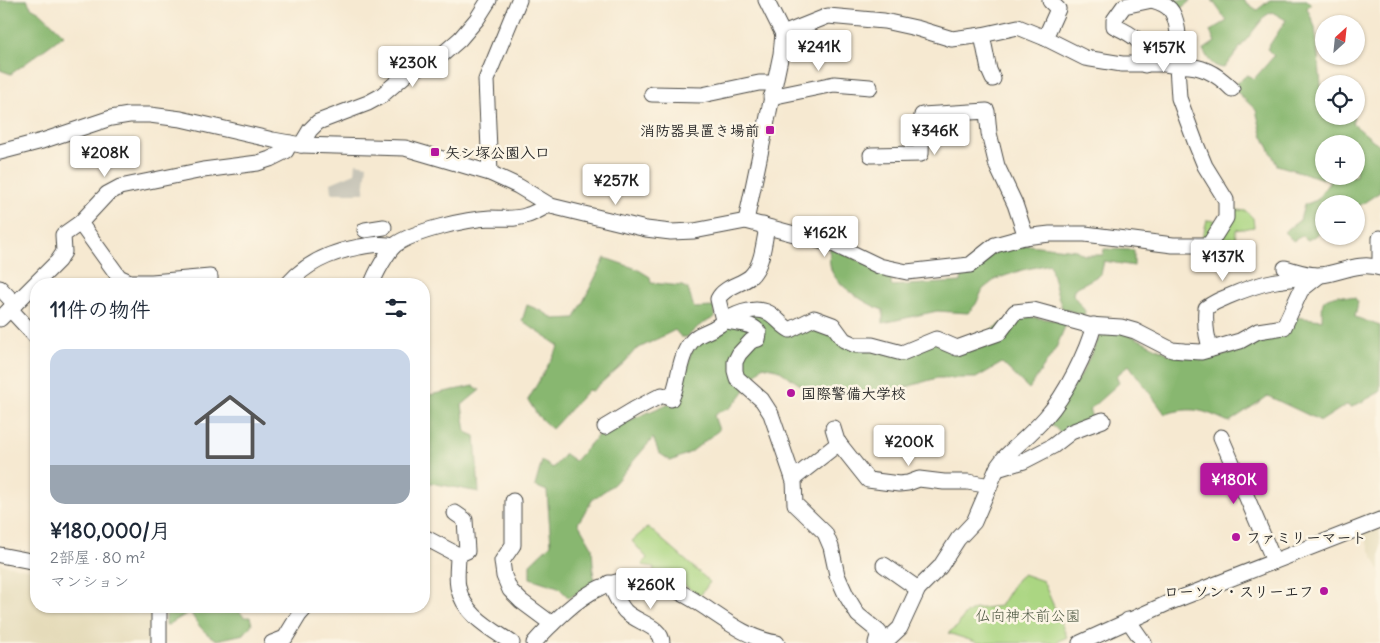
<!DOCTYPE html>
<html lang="ja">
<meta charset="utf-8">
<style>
:root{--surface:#fff;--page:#f6f6f7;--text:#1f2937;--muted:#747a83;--line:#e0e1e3;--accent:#b5179e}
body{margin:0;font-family:Delius,"Klee One",sans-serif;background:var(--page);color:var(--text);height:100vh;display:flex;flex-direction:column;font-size:19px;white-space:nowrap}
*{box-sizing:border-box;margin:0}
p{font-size:16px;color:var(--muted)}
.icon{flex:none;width:28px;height:28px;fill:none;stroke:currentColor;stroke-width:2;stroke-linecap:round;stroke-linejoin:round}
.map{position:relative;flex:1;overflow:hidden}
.sheet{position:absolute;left:30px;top:278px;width:400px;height:335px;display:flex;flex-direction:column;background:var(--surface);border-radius:20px;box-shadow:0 1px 4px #0004}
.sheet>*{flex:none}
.needle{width:32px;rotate:27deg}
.controls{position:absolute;left:1315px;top:15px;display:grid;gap:10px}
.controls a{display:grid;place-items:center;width:50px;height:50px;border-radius:50%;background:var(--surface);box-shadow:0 1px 4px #0004;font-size:25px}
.price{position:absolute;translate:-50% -42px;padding:0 11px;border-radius:5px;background:#fff;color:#222;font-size:16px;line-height:32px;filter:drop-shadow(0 1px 2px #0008)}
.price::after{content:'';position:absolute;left:50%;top:30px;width:15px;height:11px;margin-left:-8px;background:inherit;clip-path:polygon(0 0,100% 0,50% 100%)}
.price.active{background:var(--accent);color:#fff}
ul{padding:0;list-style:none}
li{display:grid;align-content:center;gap:10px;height:265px;padding:0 20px}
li+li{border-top:1px solid var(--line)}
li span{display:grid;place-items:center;height:155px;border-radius:15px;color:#555}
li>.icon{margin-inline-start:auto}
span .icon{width:90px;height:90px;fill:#fffc;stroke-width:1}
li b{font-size:21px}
h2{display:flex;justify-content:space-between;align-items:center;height:60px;padding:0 20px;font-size:21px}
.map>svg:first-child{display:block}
.built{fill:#e5dbba}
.industrial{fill:#c7c5b8}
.green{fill:#abd682;stroke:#6b8056}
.forest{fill:#88b770;stroke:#5a714e;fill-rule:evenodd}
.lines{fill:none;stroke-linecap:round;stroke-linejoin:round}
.minor-casing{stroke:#494844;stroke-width:17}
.minor{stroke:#fff;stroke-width:15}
.poi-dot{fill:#b5179e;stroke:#fcf5e5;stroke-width:2}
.labels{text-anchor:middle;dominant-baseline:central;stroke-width:5;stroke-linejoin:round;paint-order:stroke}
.poi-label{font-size:15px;font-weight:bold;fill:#2b2b2b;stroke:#fcf5e5;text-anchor:start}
.park-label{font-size:15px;fill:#4b5641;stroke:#fcf5e5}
</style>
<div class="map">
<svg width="1380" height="643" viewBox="0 0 1380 643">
<rect width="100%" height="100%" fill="#fcf5e5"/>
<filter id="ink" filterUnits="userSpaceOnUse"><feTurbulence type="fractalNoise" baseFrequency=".02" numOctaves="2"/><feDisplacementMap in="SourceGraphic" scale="10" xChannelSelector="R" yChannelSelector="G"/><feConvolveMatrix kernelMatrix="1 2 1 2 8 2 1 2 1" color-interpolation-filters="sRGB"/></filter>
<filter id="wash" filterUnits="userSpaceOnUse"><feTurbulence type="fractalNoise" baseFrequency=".0096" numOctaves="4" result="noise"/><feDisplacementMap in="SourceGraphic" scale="20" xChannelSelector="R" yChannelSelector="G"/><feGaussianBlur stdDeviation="1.12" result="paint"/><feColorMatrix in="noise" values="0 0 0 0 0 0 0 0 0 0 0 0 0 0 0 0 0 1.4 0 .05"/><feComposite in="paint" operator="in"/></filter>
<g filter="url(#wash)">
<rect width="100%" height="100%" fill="#f6e9d1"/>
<g class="built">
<path d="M1380,523V572L1361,531Z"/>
<path d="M0,564L36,571V606H136L149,609L151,611L152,643H0Z"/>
</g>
<path class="industrial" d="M356,163L367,165L364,193H332L331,183L355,173Z"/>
<g class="green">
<path d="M1229,209L1246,211L1253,218L1254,227L1236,230L1235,244L1229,246L1221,253L1212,245L1201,242L1207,220L1227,222Z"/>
<path d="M648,527L710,582L700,596L680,582L653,575L654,567L642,565L647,558L632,541Z"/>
<path d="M1023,574L1043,581L1067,637L1055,643H979L948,633L958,626L964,615L975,609L1000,606L1017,579Z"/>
</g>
<g class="forest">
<path d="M0,0H27L31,7L40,12L64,35L11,74L0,70Z"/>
<path d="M1162,0H1192L1178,10Z"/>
<path d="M1212,0H1243L1257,10L1270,0H1307L1311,4L1307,8L1315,27L1322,94L1324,95V116H1354L1352,123L1380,146V192L1356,208V204H1324V230L1308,240L1302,236L1293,241L1284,232L1300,220L1304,205L1317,200L1330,181L1277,165L1262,134L1256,110L1236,91V84L1247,75L1254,79L1274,56L1267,49L1286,20L1272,12L1265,16L1224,68C1212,67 1209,60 1203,50L1215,42L1210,31L1227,21ZM1324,144H1356V176H1324Z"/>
<path d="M1028,245L1076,250L1084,255H1103L1104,249L1134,250V266L1104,261L1101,274L1074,289L1073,295L1085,311L1084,316L1062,308L1057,293L1050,264L1022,270L996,279L983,289L976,304L968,313L937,311L883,323V310C868,305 839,287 832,272C829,264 829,256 830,248L892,275L891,286L961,282L962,271L998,248H1015Z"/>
<path d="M605,258L637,269L650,277L651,283L682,286L688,289L694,308L714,307L715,317L699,326L687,337H681L675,330L635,350L625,362L592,391L588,390L552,429L538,416L528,400L559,346L522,321L527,305L542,311L554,319L575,318Z"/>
<path d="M1339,295L1355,298L1358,302L1355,317L1380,326V392L1352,407L1346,405L1321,421L1268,396L1229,422C1202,410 1194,406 1165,414L1129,365L1116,376L1119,383L1089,410L1093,419L1062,435L1048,420L1080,377L1102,331H1122L1171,355L1213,359L1289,330L1294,317L1322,320C1323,301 1319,299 1339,295Z"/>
<path d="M749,313L768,316L779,329L815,322L881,350L936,342L957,350L1017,315L1067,322L1056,348L1029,389L1002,363L976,378H937L896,390L850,395L802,386L777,369L763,366C751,379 744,394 731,407C725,412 722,408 714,416L719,430L691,452L671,461L659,453L653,438L614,484L593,499L578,523L592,547L594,583L569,598L558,587L530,578V564L551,544L547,491L535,486L542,461L553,468L565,454L575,461L600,433L677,400L691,353L702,338Z"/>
<path d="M474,386L480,390L462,405L466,432L475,436L479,492L426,482L424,480V396Z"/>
<path d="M166,606H235L244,617H250L252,624L244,634L217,640C204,634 198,625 190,612L166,626Z"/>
</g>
</g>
<g filter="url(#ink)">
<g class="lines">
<defs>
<g id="minor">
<path d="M766,0L783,34"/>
<path d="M1152,0C1159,2 1168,5 1172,12C1180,25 1179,52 1177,66C1200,64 1216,73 1232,89"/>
<path d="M982,35L989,70L993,79"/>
<path d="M1045,38L1058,9L1050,1V0"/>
<path d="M1145,65C1144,40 1135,36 1114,26V20L1124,6L1152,0"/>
<path d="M652,94L702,95L759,83H774"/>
<path d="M771,97L834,84L870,87"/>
<path d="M301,145L310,130L318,122L368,103L381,96L411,70L436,60L460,39L477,19L489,0"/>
<path d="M0,152L42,141L111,118L129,115H150L181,119L273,140L301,145L405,148L490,173L518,186L551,206L646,229L671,232L694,231L746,221L835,245L879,266L907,272L970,265L995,245L1024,237L1050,234H1085L1173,245H1209L1226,218V200L1205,166L1196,144L1179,98L1177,66L1165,64H1122L1085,58L1045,38L1018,27L982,35L952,39L916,28L884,21L828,16L783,34"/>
<path d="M871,155L921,154L922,115L987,111L989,133L997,166L1015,204L1026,237"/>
<path d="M490,173L486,80L519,0"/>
<path d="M746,221L781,54L783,34"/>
<path d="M80,223L119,277L130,282H152L210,277V284"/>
<path d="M763,225L766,233C763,247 762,266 750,277C740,285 724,287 718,299L723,320C735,324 753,322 759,333L758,339L751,341L739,354L735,362V371L737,378L762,400L771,414L794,481L795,504L825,533L831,547L837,575L846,595L858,615L879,632L876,643"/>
<path d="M365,230L384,227"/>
<path d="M1380,238V264"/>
<path d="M1285,268C1296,271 1309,276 1321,275C1341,273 1359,261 1380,268"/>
<path d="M288,284C307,262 331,252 359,247C371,245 382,243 394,246"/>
<path d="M372,284C375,274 388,251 395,245C414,231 467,219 490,218C503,218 516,220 528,215C535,213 542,208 549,205"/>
<path d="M0,288L15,304"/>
<path d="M10,309L36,337"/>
<path d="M0,319L58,261L64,252L63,235L80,223L107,194L120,187L203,170L258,163L270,159L286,151L290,143"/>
<path d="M1211,349C1206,337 1205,321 1206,308C1213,303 1219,300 1227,297C1243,290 1259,284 1276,281C1289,279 1301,278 1314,275"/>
<path d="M605,427L635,409L662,395L671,399C679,384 678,365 686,350C696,331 705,335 719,325C732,315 753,305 769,313C775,316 782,326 790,330L814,318L833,325L844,340L855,345H872L902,353L936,339L957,348L979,340L999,333L1015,312L1033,310L1088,325L1121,327L1135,331L1172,350L1184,351L1201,352L1240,341L1258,331L1284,327L1301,290L1320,275"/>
<path d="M833,428L837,441L868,480L899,484L908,483L919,479L944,482H968L990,486"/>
<path d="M1221,437L1274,561"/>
<path d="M997,469L1024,461L1053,446L1071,432L1103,420"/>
<path d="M793,479L839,443"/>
<path d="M513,501V545L502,561L504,576L510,590L521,601L552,624"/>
<path d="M455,513L465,520L467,551L458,555"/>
<path d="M424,537L458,555C458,565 456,577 458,587C464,615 490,628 512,643"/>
<path d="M0,555L36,562"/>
<path d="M884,565L918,589"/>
<path d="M609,583C614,592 618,603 625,611C637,623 662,626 662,643"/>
<path d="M159,606V643"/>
<path d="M1128,620L1144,643"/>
<path d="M272,643L285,638L299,615L307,606"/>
<path d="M534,643C544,631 555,621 566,611C614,568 652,572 703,606C726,621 749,639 777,643"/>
<path d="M884,643L900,628L918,589L940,567L958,539L974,522L998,466L1004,458C1018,444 1033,432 1046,417C1065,396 1087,352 1094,325"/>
<path d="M1080,643L1168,603L1380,520"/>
</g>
</defs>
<use href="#minor" class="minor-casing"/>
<use href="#minor" class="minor"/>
</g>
</g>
<g class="poi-dot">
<rect x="765" y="125" width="10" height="10" rx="2.5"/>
<rect x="430" y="147" width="10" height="10" rx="2.5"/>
<circle cx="791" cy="393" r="5"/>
<circle cx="1236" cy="537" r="5"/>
<circle cx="1324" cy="591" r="5"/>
</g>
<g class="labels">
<g class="poi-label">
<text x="760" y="130" text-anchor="end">消防器具置き場前</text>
<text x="445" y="152">矢シ塚公園入口</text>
<text x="801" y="393">国際警備大学校</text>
<text x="1246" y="537">ファミリーマート</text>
<text x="1314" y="591" text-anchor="end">ローソン・スリーエフ</text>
</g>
<g class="park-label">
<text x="1028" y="615">仏向神木前公園</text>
</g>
</g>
</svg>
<div class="controls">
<a><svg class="needle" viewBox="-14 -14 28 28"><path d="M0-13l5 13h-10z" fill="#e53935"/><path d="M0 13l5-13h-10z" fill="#747a83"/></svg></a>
<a><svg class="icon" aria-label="locate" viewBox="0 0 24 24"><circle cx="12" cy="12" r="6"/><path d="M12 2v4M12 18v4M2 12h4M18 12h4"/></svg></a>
<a>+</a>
<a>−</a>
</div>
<b class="price" style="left:819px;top:72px">¥241K</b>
<b class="price" style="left:1164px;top:73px">¥157K</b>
<b class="price" style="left:413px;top:88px">¥230K</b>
<b class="price" style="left:935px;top:156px">¥346K</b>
<b class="price" style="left:105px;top:178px">¥208K</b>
<b class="price" style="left:616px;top:206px">¥257K</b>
<b class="price" style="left:825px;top:258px">¥162K</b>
<b class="price" style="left:1223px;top:282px">¥137K</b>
<b class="price" style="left:909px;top:467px">¥200K</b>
<b class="price active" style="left:1234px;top:505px">¥180K</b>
<b class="price" style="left:651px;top:610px">¥260K</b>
<section class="sheet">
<h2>11件の物件<svg class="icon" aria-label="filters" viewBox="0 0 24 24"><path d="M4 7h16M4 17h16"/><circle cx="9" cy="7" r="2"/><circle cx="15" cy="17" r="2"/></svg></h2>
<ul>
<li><span style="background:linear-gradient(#c9d6e8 75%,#9aa5b1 0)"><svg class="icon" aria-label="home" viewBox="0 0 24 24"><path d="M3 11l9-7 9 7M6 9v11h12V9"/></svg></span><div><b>¥180,000/月</b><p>2部屋 · 80 m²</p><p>マンション</p></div></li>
</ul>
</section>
</div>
